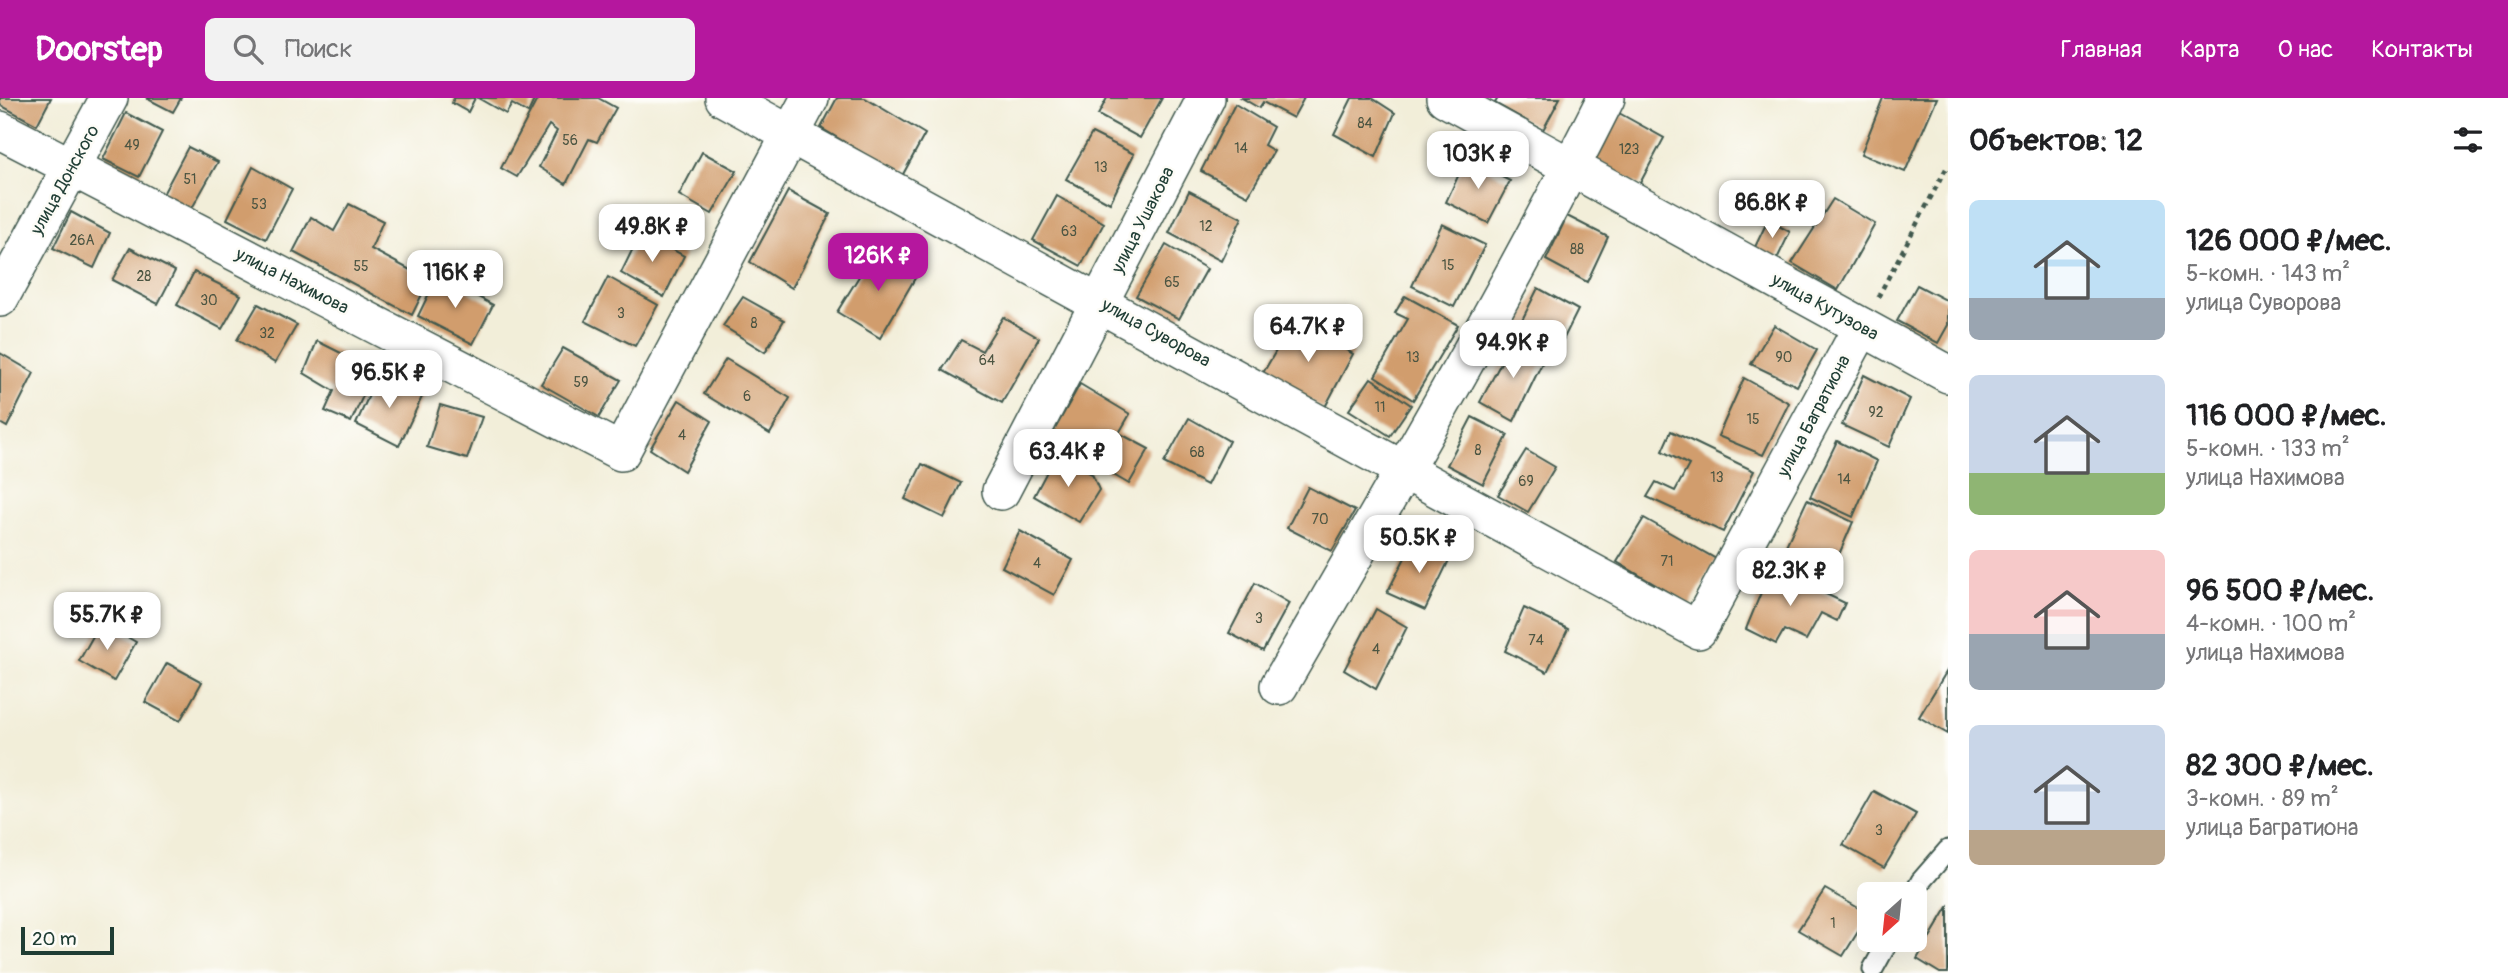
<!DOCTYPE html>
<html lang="ru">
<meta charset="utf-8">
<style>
:root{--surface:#fff;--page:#f2f2f2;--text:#202124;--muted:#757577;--accent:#b5179e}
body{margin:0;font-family:Pangolin,sans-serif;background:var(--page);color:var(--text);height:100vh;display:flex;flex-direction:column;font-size:26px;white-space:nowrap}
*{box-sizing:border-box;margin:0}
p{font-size:23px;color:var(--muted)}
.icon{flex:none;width:38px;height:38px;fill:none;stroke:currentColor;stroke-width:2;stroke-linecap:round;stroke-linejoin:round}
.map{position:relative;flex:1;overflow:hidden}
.panel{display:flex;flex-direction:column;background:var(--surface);width:560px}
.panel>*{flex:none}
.needle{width:46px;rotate:207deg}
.fabs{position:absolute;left:1857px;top:784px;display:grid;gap:14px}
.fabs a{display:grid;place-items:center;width:70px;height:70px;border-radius:10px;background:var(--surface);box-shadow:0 7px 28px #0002;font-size:35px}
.scale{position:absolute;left:21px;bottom:18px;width:93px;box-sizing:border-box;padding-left:7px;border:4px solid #1f3d34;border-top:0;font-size:19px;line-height:24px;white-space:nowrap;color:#1f3d34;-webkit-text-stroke:5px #fdfcf7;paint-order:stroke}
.price{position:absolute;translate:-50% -60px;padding:0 16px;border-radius:14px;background:#fff;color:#222;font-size:23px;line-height:46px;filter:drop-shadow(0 2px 4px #0008)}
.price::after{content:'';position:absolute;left:50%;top:42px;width:21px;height:16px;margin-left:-10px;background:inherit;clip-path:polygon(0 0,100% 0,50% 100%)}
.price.on{background:var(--accent);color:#fff}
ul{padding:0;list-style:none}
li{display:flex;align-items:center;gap:21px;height:175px;padding:0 21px}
li span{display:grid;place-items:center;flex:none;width:196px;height:140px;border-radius:10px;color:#555}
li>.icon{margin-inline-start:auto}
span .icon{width:84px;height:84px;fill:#fffc;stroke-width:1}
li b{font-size:30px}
h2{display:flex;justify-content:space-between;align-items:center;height:84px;padding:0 21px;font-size:30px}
header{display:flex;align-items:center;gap:42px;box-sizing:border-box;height:98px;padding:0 35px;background:var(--accent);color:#fff}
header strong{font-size:33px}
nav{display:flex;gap:38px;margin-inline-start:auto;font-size:24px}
.search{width:490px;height:63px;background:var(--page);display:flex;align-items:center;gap:18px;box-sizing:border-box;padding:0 24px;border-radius:10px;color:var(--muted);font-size:26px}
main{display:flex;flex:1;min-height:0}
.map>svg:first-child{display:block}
.building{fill:#d19d6d}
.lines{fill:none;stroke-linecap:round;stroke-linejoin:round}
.service-casing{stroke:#3f584d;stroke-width:23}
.minor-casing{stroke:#3f584d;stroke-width:40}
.path{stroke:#3f584d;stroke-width:4.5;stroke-dasharray:5 5;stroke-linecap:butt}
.service{stroke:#fff;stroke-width:19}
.minor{stroke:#fff;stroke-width:37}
.labels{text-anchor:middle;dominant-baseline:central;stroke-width:5;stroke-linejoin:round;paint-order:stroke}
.number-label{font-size:14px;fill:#4c5542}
.street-label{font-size:18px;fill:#1f3d34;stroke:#fdfcf7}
</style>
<header>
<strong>Doorstep</strong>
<div class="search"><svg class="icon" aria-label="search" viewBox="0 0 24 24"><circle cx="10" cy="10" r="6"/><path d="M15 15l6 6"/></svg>Поиск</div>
<nav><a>Главная</a><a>Карта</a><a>О нас</a><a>Контакты</a></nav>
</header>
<main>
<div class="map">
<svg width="1948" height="875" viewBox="0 0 1948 875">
<rect width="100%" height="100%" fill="#fdfcf7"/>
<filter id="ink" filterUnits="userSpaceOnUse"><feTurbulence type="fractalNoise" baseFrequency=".0143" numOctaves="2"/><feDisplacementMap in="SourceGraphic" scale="14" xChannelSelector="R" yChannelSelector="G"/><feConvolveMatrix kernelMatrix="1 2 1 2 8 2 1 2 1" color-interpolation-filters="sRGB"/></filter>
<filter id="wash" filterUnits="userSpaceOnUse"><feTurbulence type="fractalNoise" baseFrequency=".00686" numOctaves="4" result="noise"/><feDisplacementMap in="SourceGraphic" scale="28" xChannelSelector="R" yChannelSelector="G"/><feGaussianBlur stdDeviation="1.57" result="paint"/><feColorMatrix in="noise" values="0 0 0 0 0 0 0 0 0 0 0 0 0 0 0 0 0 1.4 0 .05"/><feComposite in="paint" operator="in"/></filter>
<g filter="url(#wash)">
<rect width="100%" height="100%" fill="#f2eed9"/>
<g id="blocks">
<g class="building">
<path d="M0,0H51L37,27L0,7Z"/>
<path d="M146,0H181L173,14Z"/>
<path d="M454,0H475L468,14L452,5Z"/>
<path d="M478,0H535L528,15L512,6L506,16Z"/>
<path d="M538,0H598L616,10L597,44L589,41L566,86L539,69L557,33L549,27L517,79L501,70Z"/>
<path d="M837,0H865L925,36L902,78L821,30Z"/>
<path d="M1107,0H1162L1140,40L1098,17Z"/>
<path d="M1242,0H1304L1293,20L1263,4L1259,10Z"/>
<path d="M1352,0H1372L1395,15L1376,59L1334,36Z"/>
<path d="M1498,0H1560L1543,32L1495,5Z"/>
<path d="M1883,0H1937L1905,74L1861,56Z"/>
<path d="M1235,6L1273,29L1264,47L1274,53L1248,98L1201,73Z"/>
<path d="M126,15L162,34L139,79L103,61Z"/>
<path d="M1619,15L1664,40L1639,87L1593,61Z"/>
<path d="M1092,35L1134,56L1110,105L1066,81Z"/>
<path d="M188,49L218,64L191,112L162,98Z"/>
<path d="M702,54L737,73L712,116L679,97Z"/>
<path d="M1466,61L1510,83L1488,125L1446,104Z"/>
<path d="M253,69L292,91L266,141L227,121Z"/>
<path d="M788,93L830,116L792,190L750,164Z"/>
<path d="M1189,93L1242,120L1221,163L1169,135Z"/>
<path d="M1057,98L1104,125L1081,168L1033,142Z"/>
<path d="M1833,101L1875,126L1838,192L1792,165Z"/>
<path d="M349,106L383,123L371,151L429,182L412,217L293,154L311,119L334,133Z"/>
<path d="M71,114L110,135L94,170L53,150Z"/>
<path d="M1567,118L1608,139L1587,184L1546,162Z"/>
<path d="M1768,122L1790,134L1776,163L1754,151Z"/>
<path d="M1442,126L1485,147L1454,209L1412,188Z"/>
<path d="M641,134L684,158L664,199L621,175Z"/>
<path d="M1166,147L1207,171L1179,221L1136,198Z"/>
<path d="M130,150L175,173L158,206L112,182Z"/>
<path d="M876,151L918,175L880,240L837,214Z"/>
<path d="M194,174L241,197L222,231L177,207Z"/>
<path d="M438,177L493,207L473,246L418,218Z"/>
<path d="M608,179L658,207L635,248L585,223Z"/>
<path d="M1917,187L1948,203V227L1938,245L1897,223Z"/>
<path d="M1538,190L1578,212L1553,262L1541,243L1533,239L1513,240Z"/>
<path d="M1405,198L1458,227L1413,302L1375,278L1408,221L1395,215Z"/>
<path d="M743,199L784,222L765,254L723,228Z"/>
<path d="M258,206L297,227L275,265L237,242Z"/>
<path d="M1003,219L1039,240L1002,305L942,272L961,242L982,253Z"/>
<path d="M1294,222L1353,256L1324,311L1263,275Z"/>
<path d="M1774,227L1817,252L1797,288L1751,266Z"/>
<path d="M317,243L375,272L351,324L325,313L334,293L304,275Z"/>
<path d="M1511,246H1534L1544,261L1514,323L1480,304Z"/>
<path d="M563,250L621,282L599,319L541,286Z"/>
<path d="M0,255L34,275L7,329L0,325Z"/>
<path d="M726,261L790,300L770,336L704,296Z"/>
<path d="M379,275L422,299L399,348L356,326Z"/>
<path d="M1864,277L1910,301L1889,349L1842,327Z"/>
<path d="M1371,280L1411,307L1390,338L1349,312Z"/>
<path d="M1744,280L1789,305L1763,357L1718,338Z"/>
<path d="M1080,286L1130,316L1119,335L1149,351L1129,386L1050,340Z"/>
<path d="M679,302L712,323L684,373L650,351Z"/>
<path d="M440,307L482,319L467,361L427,349Z"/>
<path d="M1472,319L1508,337L1483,386L1447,367Z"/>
<path d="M1189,320L1229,343L1207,387L1164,365Z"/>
<path d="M1671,333L1754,373L1723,434L1647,399L1656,384L1675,393L1689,367L1662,353Z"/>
<path d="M1837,343L1877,363L1853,419L1810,399Z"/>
<path d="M1526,352L1555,369L1528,414L1498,397Z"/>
<path d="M1061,359L1092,376L1099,392L1079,424L1034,398L1052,364Z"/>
<path d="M922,366L961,385L944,420L905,401Z"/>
<path d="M1308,389L1355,413L1332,453L1287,430Z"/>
<path d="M1807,402L1853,424L1825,489L1778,465Z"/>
<path d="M1644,420L1716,461L1690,507L1617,464Z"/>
<path d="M1020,433L1073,462L1054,497L1002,469Z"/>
<path d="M1414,442L1450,460L1425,512L1387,495Z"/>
<path d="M1771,470L1845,505L1837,523L1821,515L1806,542L1784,532L1776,546L1746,531Z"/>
<path d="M1255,485L1289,505L1263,553L1229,535Z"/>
<path d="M1524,510L1568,531L1547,574L1505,553Z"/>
<path d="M1376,511L1407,529L1376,591L1344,572Z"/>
<path d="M101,524L136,544L114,583L79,563Z"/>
<path d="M167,565L202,584L180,623L145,604Z"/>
<path d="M1948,571V636L1919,619Z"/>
<path d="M1874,693L1916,716L1884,770L1843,747Z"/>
<path d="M1825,791L1869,816L1843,858L1798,832Z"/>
<path d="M1948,809V875H1940L1917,861Z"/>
</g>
</g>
</g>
<g filter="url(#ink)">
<use href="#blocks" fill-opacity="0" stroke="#3f584d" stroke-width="2"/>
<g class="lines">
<defs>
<g id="service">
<path d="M1914,796L1921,783L1948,752"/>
<path d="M1873,871L1889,842"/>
</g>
<g id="minor">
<path d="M724,0C1049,177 1372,357 1698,532L1862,229"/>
<path d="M1445,0L1948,276"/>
<path d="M0,32L621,354L810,0"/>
<path d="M0,200L109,0"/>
<path d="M1001,393L1206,0"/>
<path d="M1279,588C1391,394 1506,200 1606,0"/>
</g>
</defs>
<use href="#service" class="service-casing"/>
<use href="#minor" class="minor-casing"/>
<path class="path" d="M1878,199L1948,67"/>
<use href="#service" class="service"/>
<use href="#minor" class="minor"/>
</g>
</g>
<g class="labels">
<g class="number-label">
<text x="1365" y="25">84</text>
<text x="570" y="42">56</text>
<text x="132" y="47">49</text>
<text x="1241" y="50">14</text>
<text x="1629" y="51">123</text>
<text x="1101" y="69">13</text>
<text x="190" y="81">51</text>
<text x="259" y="106">53</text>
<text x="1206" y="128">12</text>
<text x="1069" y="133">63</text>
<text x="82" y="142">26А</text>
<text x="1577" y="151">88</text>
<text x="1448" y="167">15</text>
<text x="361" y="168">55</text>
<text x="144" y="178">28</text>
<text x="1172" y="184">65</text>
<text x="209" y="202">30</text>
<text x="621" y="215">3</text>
<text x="754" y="225">8</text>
<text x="267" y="235">32</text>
<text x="1413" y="259">13</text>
<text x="1784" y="259">90</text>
<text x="987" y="262">64</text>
<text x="581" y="284">59</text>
<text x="747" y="298">6</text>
<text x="1380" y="309">11</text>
<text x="1876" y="314">92</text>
<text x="1753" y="321">15</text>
<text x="682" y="337">4</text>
<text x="1478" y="352">8</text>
<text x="1197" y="354">68</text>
<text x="1717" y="379">13</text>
<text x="1844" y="381">14</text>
<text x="1526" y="383">69</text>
<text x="1320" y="421">70</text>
<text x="1667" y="463">71</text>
<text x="1037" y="465">4</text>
<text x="1259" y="520">3</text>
<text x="1536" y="542">74</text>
<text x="1376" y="551">4</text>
<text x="1879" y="732">3</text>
<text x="1833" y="825">1</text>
</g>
<g class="street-label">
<text transform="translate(65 82) rotate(-61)">улица Донского</text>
<text transform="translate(1143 122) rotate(-63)">улица Ушакова</text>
<text transform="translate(292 183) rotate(27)">улица Нахимова</text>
<text transform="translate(1825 209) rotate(29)">улица Кутузова</text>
<text transform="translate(1156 235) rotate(29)">улица Суворова</text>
<text transform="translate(1814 318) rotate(-62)">улица Багратиона</text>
</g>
</g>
</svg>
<div class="fabs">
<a><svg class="needle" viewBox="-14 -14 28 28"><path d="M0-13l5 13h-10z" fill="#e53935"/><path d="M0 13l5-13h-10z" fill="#757577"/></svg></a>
</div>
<div class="scale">20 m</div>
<b class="price" style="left:1478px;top:93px">103K ₽</b>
<b class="price" style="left:1772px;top:142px">86.8K ₽</b>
<b class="price" style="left:652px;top:166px">49.8K ₽</b>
<b class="price on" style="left:878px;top:195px">126K ₽</b>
<b class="price" style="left:455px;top:212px">116K ₽</b>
<b class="price" style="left:1308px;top:266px">64.7K ₽</b>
<b class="price" style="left:1513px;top:282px">94.9K ₽</b>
<b class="price" style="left:389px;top:312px">96.5K ₽</b>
<b class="price" style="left:1068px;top:391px">63.4K ₽</b>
<b class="price" style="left:1419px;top:477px">50.5K ₽</b>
<b class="price" style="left:1790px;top:510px">82.3K ₽</b>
<b class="price" style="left:107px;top:554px">55.7K ₽</b>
</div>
<section class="panel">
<h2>Объектов: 12<svg class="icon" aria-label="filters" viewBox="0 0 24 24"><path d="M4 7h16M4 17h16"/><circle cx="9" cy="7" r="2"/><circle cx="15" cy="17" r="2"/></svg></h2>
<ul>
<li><span style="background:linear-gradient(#bfe0f5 70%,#9aa5b1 0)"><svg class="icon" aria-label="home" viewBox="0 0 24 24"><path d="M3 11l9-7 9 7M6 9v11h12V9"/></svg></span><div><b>126 000 ₽/мес.</b><p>5-комн. · 143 m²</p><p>улица Суворова</p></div></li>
<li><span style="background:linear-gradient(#c9d6e8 70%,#8fb573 0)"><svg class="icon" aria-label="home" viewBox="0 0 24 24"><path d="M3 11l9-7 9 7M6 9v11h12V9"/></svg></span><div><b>116 000 ₽/мес.</b><p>5-комн. · 133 m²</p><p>улица Нахимова</p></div></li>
<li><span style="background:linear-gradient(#f6c9c9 60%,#9aa5b1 0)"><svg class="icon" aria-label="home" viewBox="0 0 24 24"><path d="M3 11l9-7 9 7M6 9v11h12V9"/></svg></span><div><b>96 500 ₽/мес.</b><p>4-комн. · 100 m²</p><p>улица Нахимова</p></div></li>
<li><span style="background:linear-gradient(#c9d6e8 75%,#b9a48a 0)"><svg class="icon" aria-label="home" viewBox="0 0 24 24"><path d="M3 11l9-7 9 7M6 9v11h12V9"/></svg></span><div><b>82 300 ₽/мес.</b><p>3-комн. · 89 m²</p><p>улица Багратиона</p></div></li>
</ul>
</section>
</main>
